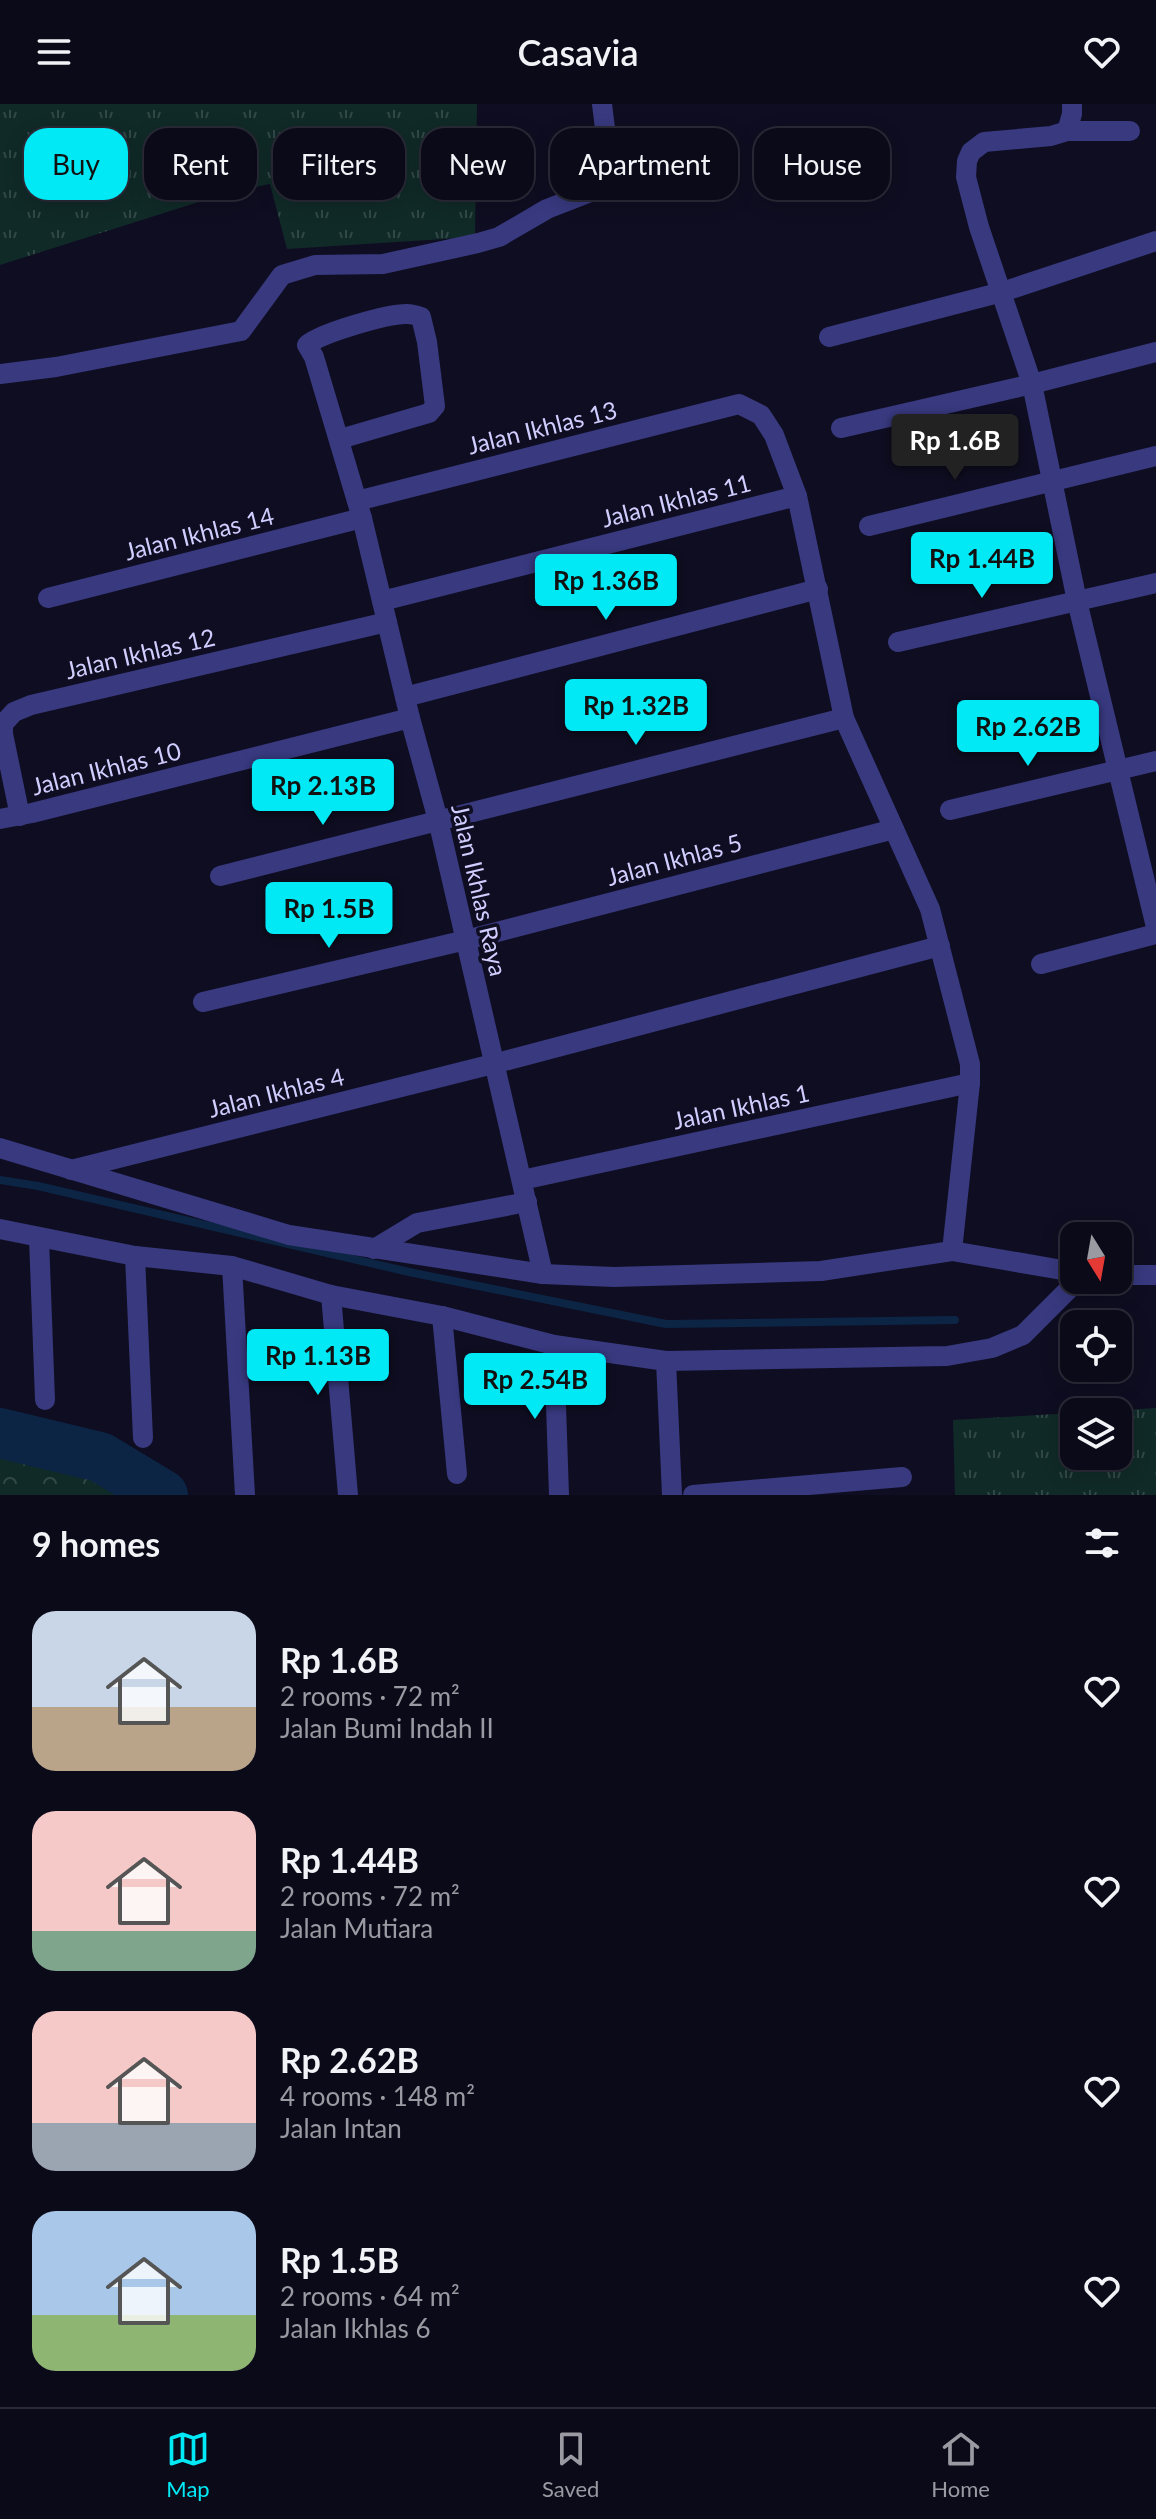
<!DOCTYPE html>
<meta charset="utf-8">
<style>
:root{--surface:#0b0a19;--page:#191826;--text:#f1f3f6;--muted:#9a9aa2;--line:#2b2b38;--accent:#02e9f6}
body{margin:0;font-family:Lato,sans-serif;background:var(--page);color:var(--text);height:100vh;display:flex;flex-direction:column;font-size:30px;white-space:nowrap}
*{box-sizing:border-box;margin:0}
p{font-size:26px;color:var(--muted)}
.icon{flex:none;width:44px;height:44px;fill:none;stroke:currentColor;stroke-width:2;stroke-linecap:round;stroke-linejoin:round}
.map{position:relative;height:1391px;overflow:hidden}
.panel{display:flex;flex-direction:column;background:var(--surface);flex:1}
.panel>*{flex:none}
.banner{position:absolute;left:24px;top:24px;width:1108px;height:72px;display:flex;gap:16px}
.needle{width:52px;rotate:169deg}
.controls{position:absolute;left:1060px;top:1118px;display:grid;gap:16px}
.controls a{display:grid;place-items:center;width:72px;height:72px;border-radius:16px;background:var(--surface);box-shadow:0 4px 20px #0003,0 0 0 2px var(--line);font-size:40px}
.price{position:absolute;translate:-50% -68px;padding:0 18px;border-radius:8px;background:var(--accent);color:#111;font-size:26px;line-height:52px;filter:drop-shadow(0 2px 4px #0008)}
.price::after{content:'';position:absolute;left:50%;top:48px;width:24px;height:18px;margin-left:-12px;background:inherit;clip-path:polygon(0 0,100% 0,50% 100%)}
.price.selected{background:#222;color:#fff}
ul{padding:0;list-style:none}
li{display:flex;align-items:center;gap:24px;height:200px;padding:0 32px}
li span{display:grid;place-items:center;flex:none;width:224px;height:160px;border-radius:24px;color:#555}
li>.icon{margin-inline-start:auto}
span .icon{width:96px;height:96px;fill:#fffc;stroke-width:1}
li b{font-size:34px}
h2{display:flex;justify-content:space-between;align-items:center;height:96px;padding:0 32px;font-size:34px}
.chip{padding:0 28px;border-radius:24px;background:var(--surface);box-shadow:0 4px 20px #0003,0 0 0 2px var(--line);font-size:28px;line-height:72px}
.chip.selected{background:var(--accent);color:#111}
header{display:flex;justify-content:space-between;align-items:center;height:104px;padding:0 32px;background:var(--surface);font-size:36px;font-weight:600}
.menu{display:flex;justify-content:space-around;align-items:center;height:112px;border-top:2px solid var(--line);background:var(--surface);font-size:22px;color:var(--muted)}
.menu a{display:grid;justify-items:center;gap:4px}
.menu .selected{color:var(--accent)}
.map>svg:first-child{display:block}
.grass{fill:url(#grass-tufts)}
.forest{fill:url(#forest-crowns)}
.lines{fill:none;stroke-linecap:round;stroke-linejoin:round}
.stream{stroke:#0c2545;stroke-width:8}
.river{stroke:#0c2545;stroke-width:50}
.minor{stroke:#38397f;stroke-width:20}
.labels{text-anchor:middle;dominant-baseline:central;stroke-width:7;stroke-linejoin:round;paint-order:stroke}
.street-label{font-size:24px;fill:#d0cdff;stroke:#0f0d21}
</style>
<header><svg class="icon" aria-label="menu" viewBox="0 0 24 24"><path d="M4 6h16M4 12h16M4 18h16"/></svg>Casavia<svg class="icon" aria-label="heart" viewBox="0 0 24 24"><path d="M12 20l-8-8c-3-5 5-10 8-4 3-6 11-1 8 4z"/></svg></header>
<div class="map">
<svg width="1156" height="1391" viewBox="0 0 1156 1391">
<defs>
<pattern id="grass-tufts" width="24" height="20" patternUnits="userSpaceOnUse" patternTransform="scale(2)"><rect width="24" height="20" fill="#102a28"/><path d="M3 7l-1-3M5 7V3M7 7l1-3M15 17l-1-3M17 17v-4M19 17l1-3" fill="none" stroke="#324848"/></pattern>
<pattern id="forest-crowns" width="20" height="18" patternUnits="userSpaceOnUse" patternTransform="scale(2)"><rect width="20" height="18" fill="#102a28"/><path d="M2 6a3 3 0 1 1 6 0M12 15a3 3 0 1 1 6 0" fill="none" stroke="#324848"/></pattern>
</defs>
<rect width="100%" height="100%" fill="#0f0d21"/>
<g class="grass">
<path d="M0,0H477L475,133L287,145L270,80L230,88L0,161Z"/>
<path d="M1156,1304V1391H955L953,1316L1074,1309V1352H1118V1308H1092Z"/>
</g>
<path class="forest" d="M0,1336L86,1343L177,1391H0Z"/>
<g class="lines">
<path class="stream" d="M0,1076L38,1082L409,1168L666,1220L955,1216"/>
<path class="river" d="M0,1329L100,1353L163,1391"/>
<g class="minor">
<path d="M1072,0V10L1067,27L1051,32L984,38L971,48L967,57L966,73L979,123L1032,280L1077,497L1156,823"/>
<path d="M1067,27H1130"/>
<path d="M829,233L1002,188L1156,137"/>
<path d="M0,270L56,263L241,227L282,171L315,161L383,160L478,139L499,133L547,105L606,82L610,65L602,0"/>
<path d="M841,324L1032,280L1156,248"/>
<path d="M340,335L429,309L435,302L427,238L421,213C418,212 411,210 408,210C389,209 321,229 307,241L314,253L362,414L410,614L438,716L543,1170"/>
<path d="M357,397L739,300L761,311L774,331L797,392L844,614L930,805L970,960V979L952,1147"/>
<path d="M869,422L1156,352"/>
<path d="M48,494L362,414"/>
<path d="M382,497L797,392"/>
<path d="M898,538L1156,479"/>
<path d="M405,593L818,485"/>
<path d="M950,706L1156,657"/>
<path d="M20,712L3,630V620L14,608L31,601L387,518"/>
<path d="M0,715L32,709L410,614"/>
<path d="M220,772L844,614"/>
<path d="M1041,860L1156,830"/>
<path d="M203,898L466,836L894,725"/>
<path d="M0,1044L289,1131L543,1170L614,1173L821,1167L952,1147L1074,1168"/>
<path d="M71,1066L493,960L940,842"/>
<path d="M522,1076L970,979"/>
<path d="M0,1125L135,1152L232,1162L331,1191L442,1212L554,1241L666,1257L947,1252L992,1244L1023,1231L1078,1176"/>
<path d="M39,1134L45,1296"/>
<path d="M374,1145L417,1119L527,1098"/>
<path d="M135,1152L143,1334"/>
<path d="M232,1162L245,1391"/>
<path d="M1118,1171H1156"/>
<path d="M331,1191L348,1391"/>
<path d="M442,1212L457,1370"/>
<path d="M554,1241L559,1391"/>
<path d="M666,1257L672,1391"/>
<path d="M693,1391L902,1373"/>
</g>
</g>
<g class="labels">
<g class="street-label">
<text transform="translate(542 323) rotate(-14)">Jalan Ikhlas 13</text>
<text transform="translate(676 396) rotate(-14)">Jalan Ikhlas 11</text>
<text transform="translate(199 429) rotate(-14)">Jalan Ikhlas 14</text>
<text transform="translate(140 549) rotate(-13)">Jalan Ikhlas 12</text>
<text transform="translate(106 664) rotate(-14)">Jalan Ikhlas 10</text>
<text transform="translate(674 755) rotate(-15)">Jalan Ikhlas 5</text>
<text transform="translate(480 786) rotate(77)">Jalan Ikhlas Raya</text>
<text transform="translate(276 988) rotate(-14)">Jalan Ikhlas 4</text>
<text transform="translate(741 1002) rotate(-12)">Jalan Ikhlas 1</text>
</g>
</g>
</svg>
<div class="controls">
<a><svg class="needle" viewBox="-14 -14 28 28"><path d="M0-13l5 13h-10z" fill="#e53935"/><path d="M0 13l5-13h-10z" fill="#9a9aa2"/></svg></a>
<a><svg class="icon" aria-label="locate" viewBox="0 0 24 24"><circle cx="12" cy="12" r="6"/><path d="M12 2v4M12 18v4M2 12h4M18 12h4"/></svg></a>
<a><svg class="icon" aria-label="layers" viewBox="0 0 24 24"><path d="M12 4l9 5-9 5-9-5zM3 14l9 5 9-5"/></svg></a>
</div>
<b class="price selected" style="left:955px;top:378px">Rp 1.6B</b>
<b class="price" style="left:982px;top:496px">Rp 1.44B</b>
<b class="price" style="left:606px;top:518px">Rp 1.36B</b>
<b class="price" style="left:636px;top:643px">Rp 1.32B</b>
<b class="price" style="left:1028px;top:664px">Rp 2.62B</b>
<b class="price" style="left:323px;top:723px">Rp 2.13B</b>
<b class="price" style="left:329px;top:846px">Rp 1.5B</b>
<b class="price" style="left:318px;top:1293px">Rp 1.13B</b>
<b class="price" style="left:535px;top:1317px">Rp 2.54B</b>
<div class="banner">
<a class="chip selected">Buy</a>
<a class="chip">Rent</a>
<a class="chip">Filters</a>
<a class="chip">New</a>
<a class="chip">Apartment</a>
<a class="chip">House</a>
</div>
</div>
<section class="panel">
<h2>9 homes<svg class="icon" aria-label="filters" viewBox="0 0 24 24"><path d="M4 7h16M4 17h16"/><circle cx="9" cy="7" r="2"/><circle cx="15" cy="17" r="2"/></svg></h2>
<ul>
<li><span style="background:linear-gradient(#c9d6e8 60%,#b9a48a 0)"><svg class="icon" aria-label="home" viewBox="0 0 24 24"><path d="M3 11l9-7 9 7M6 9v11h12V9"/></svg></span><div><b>Rp 1.6B</b><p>2 rooms · 72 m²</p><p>Jalan Bumi Indah II</p></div><svg class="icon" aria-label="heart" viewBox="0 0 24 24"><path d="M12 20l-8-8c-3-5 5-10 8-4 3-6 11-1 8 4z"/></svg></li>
<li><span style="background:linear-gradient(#f6c9c9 75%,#7fa58c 0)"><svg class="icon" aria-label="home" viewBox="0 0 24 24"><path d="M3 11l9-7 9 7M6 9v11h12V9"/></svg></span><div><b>Rp 1.44B</b><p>2 rooms · 72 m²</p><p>Jalan Mutiara</p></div><svg class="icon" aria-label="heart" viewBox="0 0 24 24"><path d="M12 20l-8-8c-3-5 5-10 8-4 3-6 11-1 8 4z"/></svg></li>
<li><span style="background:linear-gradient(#f6c9c9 70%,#9aa5b1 0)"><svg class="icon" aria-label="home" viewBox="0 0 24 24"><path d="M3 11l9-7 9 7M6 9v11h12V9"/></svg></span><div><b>Rp 2.62B</b><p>4 rooms · 148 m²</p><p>Jalan Intan</p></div><svg class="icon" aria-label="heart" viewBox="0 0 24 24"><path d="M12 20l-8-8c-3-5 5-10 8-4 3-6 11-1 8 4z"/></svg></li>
<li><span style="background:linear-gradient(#a9c7e8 65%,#8fb573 0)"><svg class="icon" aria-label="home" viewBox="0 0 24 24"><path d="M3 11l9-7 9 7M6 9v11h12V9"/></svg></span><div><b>Rp 1.5B</b><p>2 rooms · 64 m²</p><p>Jalan Ikhlas 6</p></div><svg class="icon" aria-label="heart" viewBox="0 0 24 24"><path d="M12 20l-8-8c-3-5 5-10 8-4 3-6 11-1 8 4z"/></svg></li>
</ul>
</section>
<nav class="menu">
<a class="selected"><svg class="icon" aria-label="map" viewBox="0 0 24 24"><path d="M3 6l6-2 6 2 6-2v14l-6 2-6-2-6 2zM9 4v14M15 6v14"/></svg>Map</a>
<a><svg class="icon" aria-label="saved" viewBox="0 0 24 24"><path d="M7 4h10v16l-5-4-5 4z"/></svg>Saved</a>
<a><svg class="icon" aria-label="home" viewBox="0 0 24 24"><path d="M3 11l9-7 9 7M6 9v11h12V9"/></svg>Home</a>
</nav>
